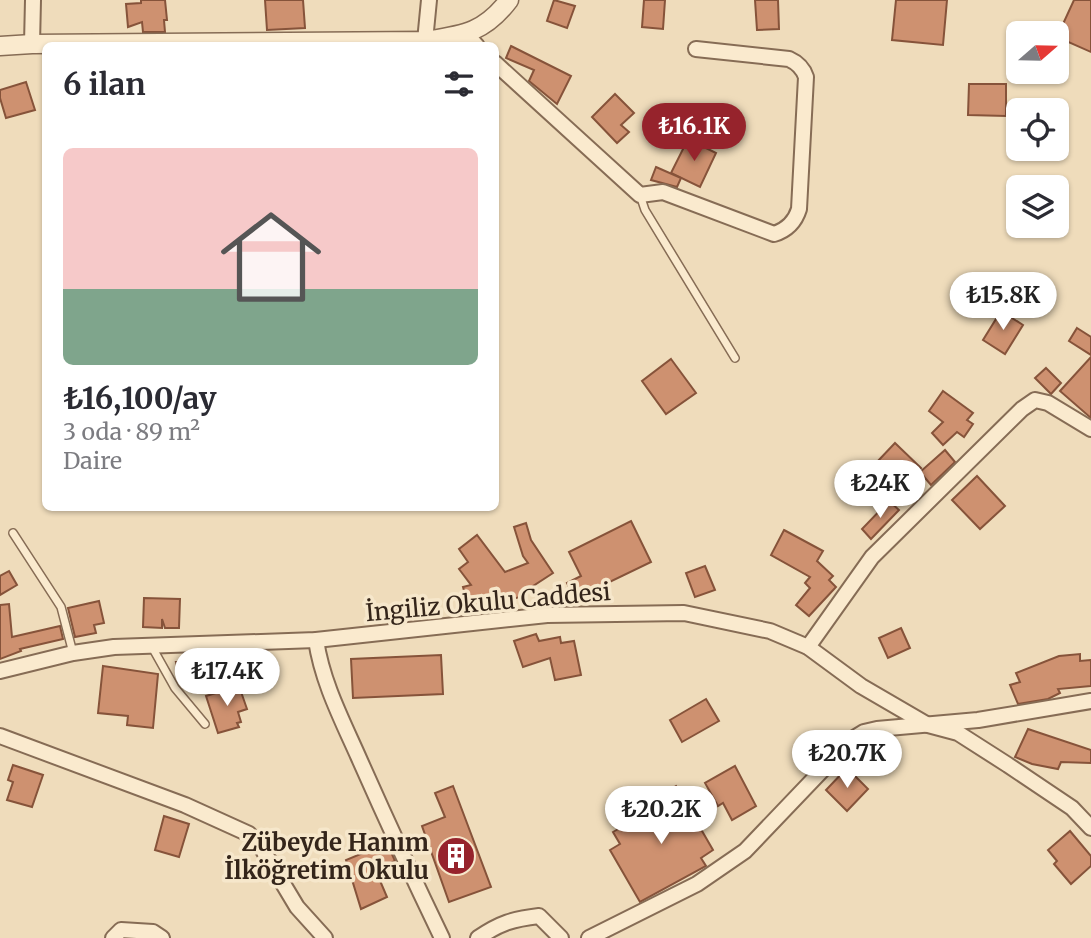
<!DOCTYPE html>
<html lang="tr">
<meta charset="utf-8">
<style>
:root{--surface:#fff;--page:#f2f2f3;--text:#2b2b33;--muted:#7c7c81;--line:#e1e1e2;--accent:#96232c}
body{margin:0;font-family:Merriweather,serif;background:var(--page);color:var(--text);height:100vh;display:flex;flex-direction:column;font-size:26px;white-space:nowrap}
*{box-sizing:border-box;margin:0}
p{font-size:23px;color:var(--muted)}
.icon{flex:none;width:38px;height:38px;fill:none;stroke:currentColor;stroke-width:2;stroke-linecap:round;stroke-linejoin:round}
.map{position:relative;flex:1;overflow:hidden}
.sheet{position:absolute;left:42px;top:42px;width:457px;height:469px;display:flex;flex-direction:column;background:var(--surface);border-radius:10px;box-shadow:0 2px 5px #0004}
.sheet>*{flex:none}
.needle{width:46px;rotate:70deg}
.fabs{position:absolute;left:1006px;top:21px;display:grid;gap:14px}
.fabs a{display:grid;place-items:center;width:63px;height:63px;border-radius:10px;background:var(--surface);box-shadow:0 2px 5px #0004;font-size:35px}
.price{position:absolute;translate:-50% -60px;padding:0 16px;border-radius:24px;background:#fff;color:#222;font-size:23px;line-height:46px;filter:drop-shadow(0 2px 4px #0008)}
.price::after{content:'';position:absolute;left:50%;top:42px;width:21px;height:16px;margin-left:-10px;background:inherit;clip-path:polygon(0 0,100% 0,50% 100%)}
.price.on{background:var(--accent);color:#fff}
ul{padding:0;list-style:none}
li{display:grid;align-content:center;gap:14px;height:371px;padding:0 21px}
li+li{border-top:2px solid var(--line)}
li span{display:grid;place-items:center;height:217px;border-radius:10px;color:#555}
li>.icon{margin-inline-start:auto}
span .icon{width:126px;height:126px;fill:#fffc;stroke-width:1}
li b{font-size:30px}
h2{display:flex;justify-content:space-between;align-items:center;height:84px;padding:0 21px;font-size:30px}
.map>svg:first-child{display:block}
.building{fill:#ce9170;stroke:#86533a;stroke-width:2}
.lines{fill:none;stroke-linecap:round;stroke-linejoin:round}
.service-casing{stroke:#866c55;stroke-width:10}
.minor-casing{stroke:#866c55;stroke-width:18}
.tertiary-casing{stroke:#866c55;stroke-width:21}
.service{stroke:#faeace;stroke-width:7}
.minor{stroke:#faeace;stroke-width:14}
.tertiary{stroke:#faeace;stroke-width:18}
.labels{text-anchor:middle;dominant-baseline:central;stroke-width:7;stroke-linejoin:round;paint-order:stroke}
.street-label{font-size:24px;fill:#34251a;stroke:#f6e7cb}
.poi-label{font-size:24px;font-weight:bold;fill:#34251a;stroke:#f6e7cb;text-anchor:end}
</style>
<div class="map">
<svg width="1091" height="938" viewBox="0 0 1091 938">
<rect width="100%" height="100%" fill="#efdcbb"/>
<g class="building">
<path d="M141,0H165L167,20H164L165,32H143L142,22L128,27L126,4L141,3Z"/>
<path d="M265,0H303L305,28L267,30Z"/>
<path d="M554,0L575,6L567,28L547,21Z"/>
<path d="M644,0H665L663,29L642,27Z"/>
<path d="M755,0H778L779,29L757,30Z"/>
<path d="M896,0H947L943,45L892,40Z"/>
<path d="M1074,0H1091V52L1057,37Z"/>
<path d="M511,46L571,76L557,104L529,81L534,70L506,58Z"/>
<path d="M26,82L35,110L6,118L0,98V90Z"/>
<path d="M969,84H1006V116L968,115Z"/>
<path d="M615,94L634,113L621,125L629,132L617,143L592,117Z"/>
<path d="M688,139L716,153L700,187L671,173Z"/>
<path d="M656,167L681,178L677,187L651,180Z"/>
<path d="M1001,311L1023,325L1005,354L983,340Z"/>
<path d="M1077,328L1091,337V355L1069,341Z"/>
<path d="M1091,357V418L1060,391Z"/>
<path d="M671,359L696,393L666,414L642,381Z"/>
<path d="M1046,368L1061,383L1051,394L1035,378Z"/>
<path d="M943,391L973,413L967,420L973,424L964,437L957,432L943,445L932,433L943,422L929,411Z"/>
<path d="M895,443L921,468L902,488L876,463Z"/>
<path d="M945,450L955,462L931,485L920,472Z"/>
<path d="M977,476L1005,506L980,529L952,500Z"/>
<path d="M889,501L899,510L871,539L862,529Z"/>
<path d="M631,521L651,562L589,592L588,590L574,597L567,583L581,576L569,552Z"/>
<path d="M526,523L531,540L553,573L524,592L525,595L508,601L507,598L470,612L463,587L471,585L459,569L468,562L459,549L477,535L505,572L528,563L523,556L514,527Z"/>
<path d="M784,530L823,551L817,561L833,576L829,580L836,587L809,616L796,605L810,588L805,583L810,577L771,555Z"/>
<path d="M705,566L715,590L695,597L686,573Z"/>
<path d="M9,571L17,585L0,595V576Z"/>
<path d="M144,598L180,599L179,628H165L162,619V628L143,627Z"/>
<path d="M99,601L104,623L94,625L96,633L75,637L68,608Z"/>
<path d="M9,604L12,637L60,626L63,639L20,649L21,651L0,659V605Z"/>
<path d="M423,606L425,619L389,622L388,609Z"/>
<path d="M901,628L910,648L888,658L879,638Z"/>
<path d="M536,634L539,641L560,637L561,643L574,641L581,675L555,680L550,658L523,667L514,641Z"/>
<path d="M1080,654V661L1091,660V686L1058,689L1060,693L1048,699L1018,704L1010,685L1020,682L1016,673L1059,656Z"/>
<path d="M441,655L443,694L353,698L351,659Z"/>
<path d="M176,662H203L202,680L181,681Z"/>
<path d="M103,666L158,674L153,728L127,725L128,716L98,713Z"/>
<path d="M239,686L247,709L238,712L241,722L237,723L239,727L218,733L206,696Z"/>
<path d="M706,699L719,721L682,742L670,720Z"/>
<path d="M1028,729L1091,750V763L1061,762L1058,769L1032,764L1015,757Z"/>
<path d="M13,765L43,775L32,807L7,800L13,782L8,780Z"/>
<path d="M735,766L756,806L732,820L723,803L718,806L705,783Z"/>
<path d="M847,768L868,789L847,811L826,790Z"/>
<path d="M453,786L491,887L449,902L422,826L445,817L435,793Z"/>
<path d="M676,786L713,850L701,858L706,866L640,902L610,850L620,844L613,832L646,813L642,806Z"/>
<path d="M164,816L189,824L179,857L155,850Z"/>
<path d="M1070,831L1091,856V866L1071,884L1054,864L1057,861L1048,850Z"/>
<path d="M387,843L395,861L375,869L387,897L361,909L346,860Z"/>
</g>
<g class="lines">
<defs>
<g id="service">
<path d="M640,195L645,210L735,358"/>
<path d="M13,533L61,607L73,653"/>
<path d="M152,647L175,688L205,724"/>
</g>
<g id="minor">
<path d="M467,35L477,46"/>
<path d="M425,41L429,0"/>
<path d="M32,44L33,0"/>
<path d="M495,63L640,195L663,192L774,234C787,230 795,222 799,209L806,77C803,68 798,63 789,59L696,49"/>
<path d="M316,640C322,681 341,718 358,756C385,817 413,878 442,938"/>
<path d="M808,647L872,557L1022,409L1035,400L1048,403L1091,429"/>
<path d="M0,671L73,653L114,647L316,640L547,615L684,613L770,631L808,647L861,686L928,725L958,733L1008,765L1072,808L1091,828"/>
<path d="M0,736L185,805L249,834L261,847L297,907L325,938"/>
<path d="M113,938L121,930L153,932L162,938"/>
<path d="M478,938C500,923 513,919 539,916L561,938"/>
<path d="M589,938L697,884L745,851L851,740L864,732L877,729L978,720L1091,701"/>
</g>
<path id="tertiary" d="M0,46L32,44L425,41C463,35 484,33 509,0"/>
</defs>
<use href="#service" class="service-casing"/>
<use href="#minor" class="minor-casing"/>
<use href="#tertiary" class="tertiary-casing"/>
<use href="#service" class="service"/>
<use href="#minor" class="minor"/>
<use href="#tertiary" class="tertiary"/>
</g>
<defs>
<symbol id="building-disc" viewBox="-11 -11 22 22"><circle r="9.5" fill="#96232c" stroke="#f6e7cb"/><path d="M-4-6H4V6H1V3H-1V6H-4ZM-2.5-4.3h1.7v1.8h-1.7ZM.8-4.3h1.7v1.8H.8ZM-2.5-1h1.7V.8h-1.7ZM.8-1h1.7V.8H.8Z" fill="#fff"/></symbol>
</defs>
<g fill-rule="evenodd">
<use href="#building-disc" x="434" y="834" width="44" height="44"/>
</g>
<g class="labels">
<g class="street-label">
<text transform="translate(488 602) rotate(-5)">İngiliz Okulu Caddesi</text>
</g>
<g class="poi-label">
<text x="429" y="842">Zübeyde Hanım<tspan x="429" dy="28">İlköğretim Okulu</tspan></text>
</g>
</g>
</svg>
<div class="fabs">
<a><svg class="needle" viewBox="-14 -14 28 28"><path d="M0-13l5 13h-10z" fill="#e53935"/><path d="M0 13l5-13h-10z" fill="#7c7c81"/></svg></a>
<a><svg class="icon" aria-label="locate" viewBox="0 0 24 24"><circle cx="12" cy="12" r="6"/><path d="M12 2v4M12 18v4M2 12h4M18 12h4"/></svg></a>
<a><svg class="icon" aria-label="layers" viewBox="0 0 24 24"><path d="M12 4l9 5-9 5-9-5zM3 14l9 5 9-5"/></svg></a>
</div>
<b class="price on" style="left:694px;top:163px">₺16.1K</b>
<b class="price" style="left:1003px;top:332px">₺15.8K</b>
<b class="price" style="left:880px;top:520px">₺24K</b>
<b class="price" style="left:227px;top:708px">₺17.4K</b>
<b class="price" style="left:847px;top:790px">₺20.7K</b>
<b class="price" style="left:661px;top:846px">₺20.2K</b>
<section class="sheet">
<h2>6 ilan<svg class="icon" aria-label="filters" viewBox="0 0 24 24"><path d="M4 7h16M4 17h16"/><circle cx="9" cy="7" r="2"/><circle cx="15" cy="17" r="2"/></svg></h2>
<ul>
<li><span style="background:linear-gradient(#f6c9c9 65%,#7fa58c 0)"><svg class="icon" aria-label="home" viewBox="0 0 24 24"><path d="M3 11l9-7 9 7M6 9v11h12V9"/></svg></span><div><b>₺16,100/ay</b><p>3 oda · 89 m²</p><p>Daire</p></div></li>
</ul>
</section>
</div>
